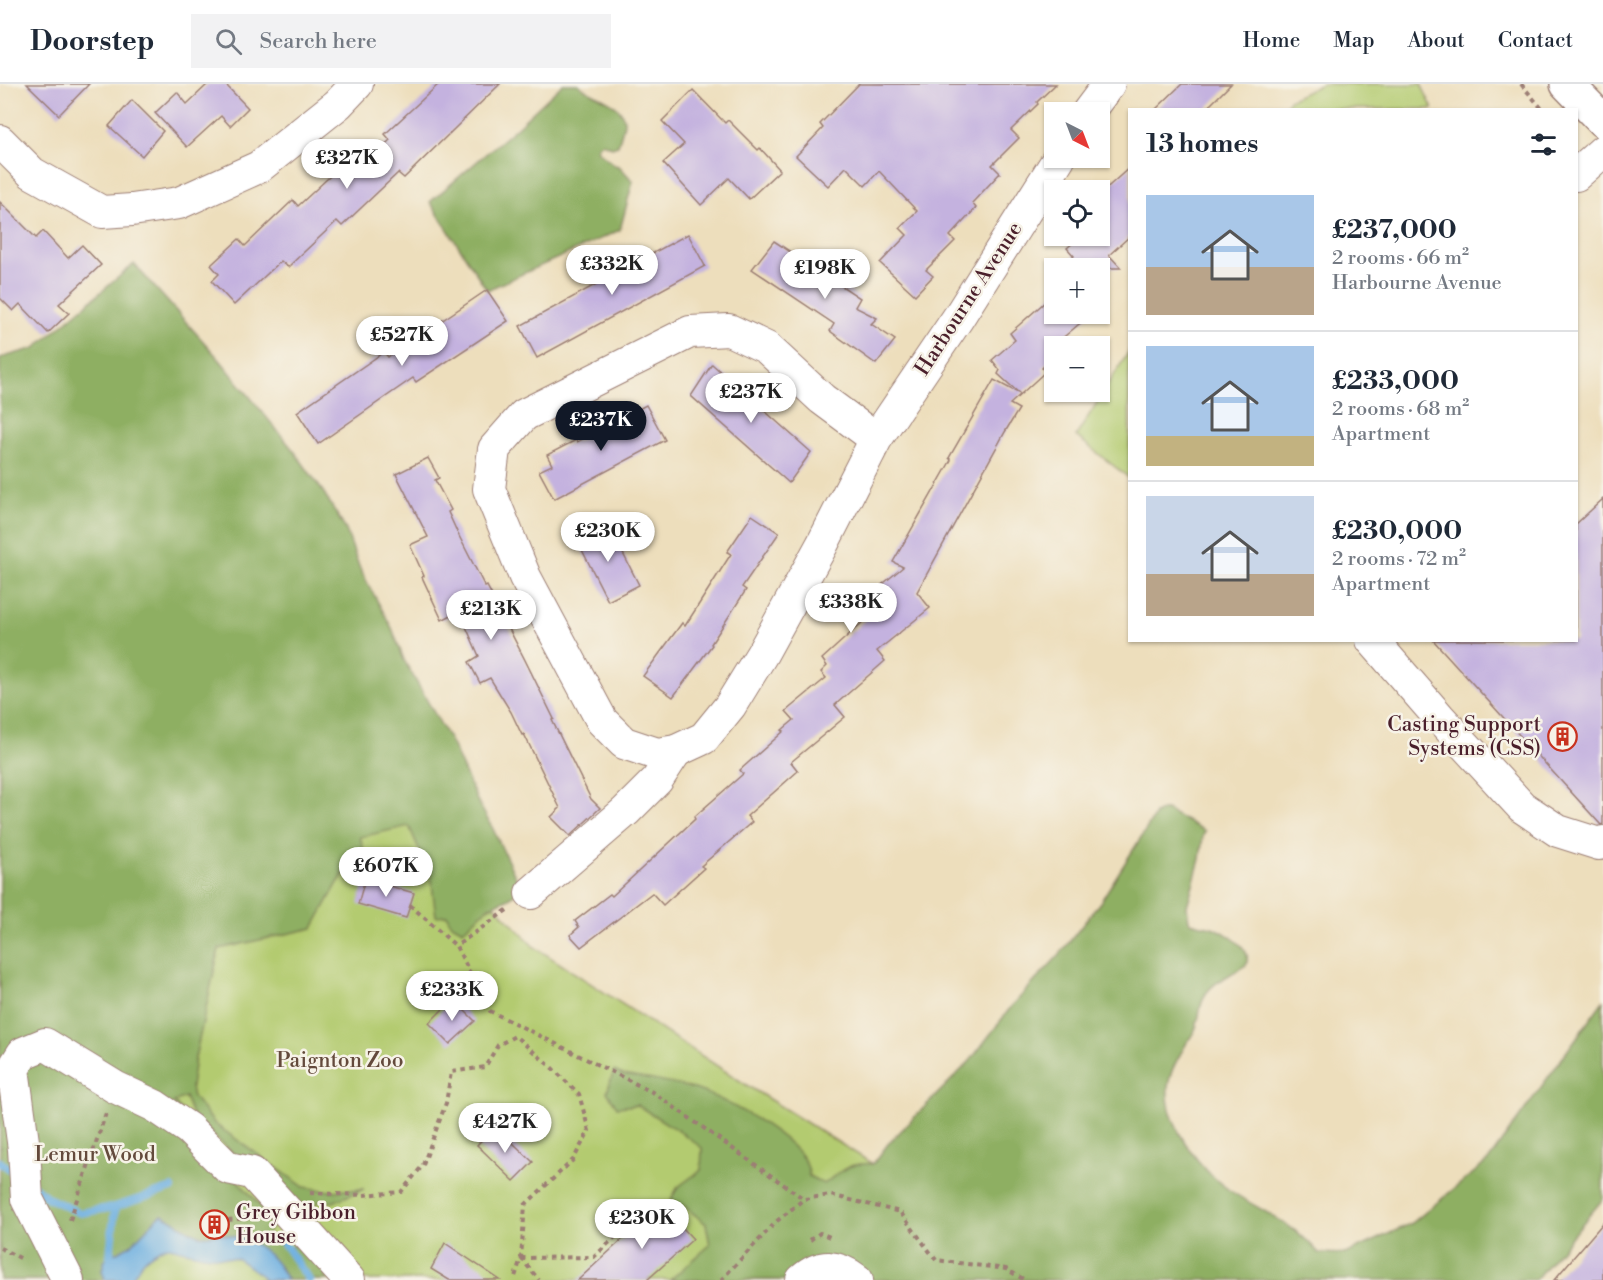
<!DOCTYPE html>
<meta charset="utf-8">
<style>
:root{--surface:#fff;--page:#f2f2f3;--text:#1f2937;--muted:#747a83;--line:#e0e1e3;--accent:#111827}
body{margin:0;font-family:"Libre Bodoni",serif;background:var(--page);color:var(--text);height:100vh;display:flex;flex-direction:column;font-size:22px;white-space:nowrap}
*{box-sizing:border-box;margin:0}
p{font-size:20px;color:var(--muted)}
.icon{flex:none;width:33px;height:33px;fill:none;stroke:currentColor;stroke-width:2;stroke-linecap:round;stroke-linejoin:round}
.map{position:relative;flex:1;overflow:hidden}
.details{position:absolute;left:1128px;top:24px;width:450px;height:534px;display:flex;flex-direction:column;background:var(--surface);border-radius:0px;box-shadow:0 2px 4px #0004}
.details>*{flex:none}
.needle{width:39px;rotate:138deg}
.buttons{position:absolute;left:1044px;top:18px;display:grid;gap:12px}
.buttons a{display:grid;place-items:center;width:66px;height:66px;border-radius:0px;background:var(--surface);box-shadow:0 2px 4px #0004;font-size:30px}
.price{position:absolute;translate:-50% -51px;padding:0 14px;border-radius:21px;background:#fff;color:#222;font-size:20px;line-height:39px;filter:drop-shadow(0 2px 3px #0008)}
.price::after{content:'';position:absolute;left:50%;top:36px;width:18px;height:14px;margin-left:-9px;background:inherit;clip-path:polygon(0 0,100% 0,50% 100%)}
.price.on{background:var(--accent);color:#fff}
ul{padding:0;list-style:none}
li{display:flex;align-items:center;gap:18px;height:150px;padding:0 18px}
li+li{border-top:2px solid var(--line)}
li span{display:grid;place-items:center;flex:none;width:168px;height:120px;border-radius:0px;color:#555}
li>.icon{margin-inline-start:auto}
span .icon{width:72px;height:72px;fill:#fffc;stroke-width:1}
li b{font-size:26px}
h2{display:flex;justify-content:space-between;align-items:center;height:72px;padding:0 18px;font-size:26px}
header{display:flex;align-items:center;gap:36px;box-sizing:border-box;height:84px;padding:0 30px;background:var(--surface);border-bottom:2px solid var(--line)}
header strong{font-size:28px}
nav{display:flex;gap:33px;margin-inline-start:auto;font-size:21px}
.search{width:420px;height:54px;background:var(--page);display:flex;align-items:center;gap:15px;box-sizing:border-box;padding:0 21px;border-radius:0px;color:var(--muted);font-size:22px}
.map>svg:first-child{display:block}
.green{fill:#b3cb70;stroke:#7e754e;stroke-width:1.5}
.forest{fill:#8eaf62;stroke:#6c6746;stroke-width:1.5}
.water{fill:#6aaee0;stroke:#5a6686;stroke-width:1.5}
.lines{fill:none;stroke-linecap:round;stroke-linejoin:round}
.stream{stroke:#6aaee0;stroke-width:8}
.building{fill:#c4b2df}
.minor-casing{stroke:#9c7e74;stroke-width:34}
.major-casing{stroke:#9c7e74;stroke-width:36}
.path{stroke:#9c7e74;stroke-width:4;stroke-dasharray:4.5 4.5;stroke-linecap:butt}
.minor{stroke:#fff;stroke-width:32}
.major{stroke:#fff;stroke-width:33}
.labels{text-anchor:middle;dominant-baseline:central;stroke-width:5;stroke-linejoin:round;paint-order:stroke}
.street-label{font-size:21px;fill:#4a1f2b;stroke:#f7f3e8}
.poi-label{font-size:21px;fill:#4a1f2b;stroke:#f7f3e8;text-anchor:end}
.park-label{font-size:21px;fill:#644a3c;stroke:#f7f3e8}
</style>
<header>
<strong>Doorstep</strong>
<div class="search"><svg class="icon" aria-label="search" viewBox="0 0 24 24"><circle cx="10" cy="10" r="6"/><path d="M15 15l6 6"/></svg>Search here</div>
<nav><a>Home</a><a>Map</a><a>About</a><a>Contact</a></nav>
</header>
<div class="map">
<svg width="1603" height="1196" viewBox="0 0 1603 1196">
<rect width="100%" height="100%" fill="#f7f3e8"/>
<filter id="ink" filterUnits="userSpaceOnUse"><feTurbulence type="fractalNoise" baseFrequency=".0167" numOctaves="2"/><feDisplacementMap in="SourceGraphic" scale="12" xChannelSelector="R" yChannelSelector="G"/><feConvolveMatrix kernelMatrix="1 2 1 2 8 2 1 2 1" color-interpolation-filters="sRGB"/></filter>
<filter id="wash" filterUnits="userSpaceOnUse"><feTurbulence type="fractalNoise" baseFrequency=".008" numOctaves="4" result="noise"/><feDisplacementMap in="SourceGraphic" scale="24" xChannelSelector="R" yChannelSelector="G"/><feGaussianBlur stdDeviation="1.35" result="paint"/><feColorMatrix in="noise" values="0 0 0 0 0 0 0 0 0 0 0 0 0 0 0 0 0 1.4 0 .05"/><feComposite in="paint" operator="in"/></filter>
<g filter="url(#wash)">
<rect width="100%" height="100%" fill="#eddebc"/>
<g class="green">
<path d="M1322,0H1421L1433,25H1283L1289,16Z"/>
<path d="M1129,267L1130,394H1129L1076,352Z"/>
<path d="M411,731L533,862L748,1002L1059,1196H0V849Z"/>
</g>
<g class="forest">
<path d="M563,0H578C590,12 623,17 624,37C624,44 620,54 618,61L612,63L602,59L597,62L598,67L614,81L619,82L633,97L620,146L487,206L430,118L516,44Z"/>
<path d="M134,180L220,276L294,367L324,409L346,446L360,485L392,544L404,576L452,660L477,716L493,745L521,805L509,814L489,823L463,846L450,839L447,831L436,832L431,793L409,742L360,753L365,770L355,773L338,799L313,844L219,865L195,974L191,1003L193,1013L215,1040L304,1103L330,1107L364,1105L333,1118L320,1117L314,1122L319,1132L311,1139L193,1033L185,1013L174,1018L234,1093L276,1138L267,1150L289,1167L300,1152L322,1185L327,1196H287L281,1184L247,1156L220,1149L209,1152L198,1151L162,1131L157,1134L131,1161L110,1172L105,1176L102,1186L105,1196H0V274L35,264Z"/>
<path d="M1162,726H1166L1205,747L1203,752L1200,775L1187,822L1189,837C1196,841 1200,840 1208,842C1219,844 1244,859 1247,871C1248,875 1247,877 1246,881C1233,890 1214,897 1205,911C1199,921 1200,935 1195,946C1193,950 1190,954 1188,957C1178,974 1166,992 1168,1012C1170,1046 1202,1087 1229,1106C1253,1122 1281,1134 1303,1153C1309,1158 1314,1164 1319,1169L1345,1170L1412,1139L1488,1077L1603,917V1115L1535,1196H670L710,1161L706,1140L684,1122L671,1115L678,1103L701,1086L702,1064L682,1049L637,1021L617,1023L607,1008L614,987L623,991C648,995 676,999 700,1007C727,1016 811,1060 809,1092L824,1100C842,1086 849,1078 873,1080L888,1060L970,977L1011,923L1060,870L1101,817L1152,736L1155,730Z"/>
</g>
<path class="water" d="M162,1131C175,1136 186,1147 199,1151C207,1153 214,1149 222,1150C254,1155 273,1168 287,1196H264L263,1193L238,1175L203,1171L166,1162C146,1172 142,1176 131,1196H105L102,1186L105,1176L110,1172L131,1161L157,1134Z"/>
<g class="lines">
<g class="stream">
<path d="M0,1078L17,1090"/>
<path d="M34,1103L48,1114L80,1129L115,1123L110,1172"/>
<path d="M115,1123L172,1104"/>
<path d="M280,1154L309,1196"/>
</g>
</g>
<g id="blocks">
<g class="building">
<path d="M27,0H89L59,31Z"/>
<path d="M208,0H225L248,24L230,42L221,32L187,63L155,29L177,8L187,20Z"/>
<path d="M439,0H500L404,94L398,89L342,142L337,137L288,183L281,177L234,221L212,197L219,190L211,181L239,155L245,162L293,116L298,122L341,82L351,93L390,56L385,50Z"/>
<path d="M859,0H1056L1037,18L1038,20L1011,46L1019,54L992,81L1000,89L972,119L976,124L950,152L955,157L926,186L933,192L915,211L880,179L907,151L900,144L917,127L879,87L865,102L846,83L828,102L796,72L823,44L820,40Z"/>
<path d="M1182,0H1231L1205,26H1155Z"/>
<path d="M693,6L725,39L728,36L758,66L760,64L780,86L749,115L729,94L701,121L663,79L684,60L662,37Z"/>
<path d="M132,16L163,47L142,72L109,42Z"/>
<path d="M1130,83V152L1109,171L1121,184H1061L1074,172L1067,164L1081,152H1100V110Z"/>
<path d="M0,118L36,154L43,147L68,174L82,161L101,181L59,220L69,229L48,249L20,220L13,227L0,214Z"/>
<path d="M688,150L705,182L537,274L520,242Z"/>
<path d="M774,157L860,214L855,223L877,234L871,240L895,256L876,280L830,247L834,240L752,185Z"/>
<path d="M487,206L508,237L416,298L413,294L318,360L297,328L384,268L388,273Z"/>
<path d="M1054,210V230H1091L1059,257L1064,262H1054V272L1042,284L1045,288L1010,320L1019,325L1005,348L917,508L930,524L877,567L885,577L835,621L845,633L791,678L798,687L747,732L752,738L701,782L704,784L663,821L652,809L581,863L570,851L579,843L575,837L610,810L612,812L695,735L694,733L743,690L740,686L784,647L782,646L794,636L786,627L826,594L821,588L827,582L822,575L876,526L866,514L903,483L893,478L951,376L949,374L994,296L1020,310L998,290L1000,286L992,276L1015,256L1010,249Z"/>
<path d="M712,280L811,368L789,399L691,312Z"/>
<path d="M646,321L665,356L554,415L539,387L552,381L547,371L576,356L577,358Z"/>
<path d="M428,374L439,394L435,396L451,426L448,428L458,450L485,503L487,502L525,576L554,635L552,636L591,715L600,724L570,752L551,733L560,724L524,650L522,651L511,628L490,594L480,599L469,578L479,572L459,527L442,536L422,493L424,492L410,461L428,453L396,390Z"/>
<path d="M1603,415V740L1601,741L1433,556H1576V440Z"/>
<path d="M752,431L779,449L742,503L746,506L711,560L712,561L673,613L643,592L682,539L685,542L731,470L727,468Z"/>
<path d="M608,440L639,501L608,517L577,456Z"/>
<path d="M365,795L414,809L406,834L358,820Z"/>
<path d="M453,915L475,937L450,960L429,939Z"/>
<path d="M495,1042L533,1078L514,1097L477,1061Z"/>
<path d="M661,1120L693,1155L647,1196H578Z"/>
<path d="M1603,1139V1196H1554Z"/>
<path d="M445,1159L500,1196H449L431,1185Z"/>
</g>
</g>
</g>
<g filter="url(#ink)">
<use href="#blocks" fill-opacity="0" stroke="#9c7e74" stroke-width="1.5"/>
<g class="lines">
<defs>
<g id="minor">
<path d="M1088,28L1109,0"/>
<path d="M0,57L32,89L102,128L132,126L179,119L259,83L338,20L357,0"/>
<path d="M1576,91L1603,67"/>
<path d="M876,355L822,315L767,264L729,246L690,248L524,331L494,365L489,405L525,493L602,637L624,659L657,670L676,667L704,654L730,622L762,570L822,461L876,355L958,234L1059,74"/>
<path d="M1372,556L1439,633L1522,723L1558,747L1599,760L1603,758"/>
<path d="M531,809L626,727L657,696L676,667"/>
<path d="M68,1196L27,1115L24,1065L13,985L23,969L45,960L115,1003L155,1022L189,1045L228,1084L252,1089L349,1196"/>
<path d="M802,1196C821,1179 837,1181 857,1196"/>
</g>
<path id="major" d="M1567,0L1603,37"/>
</defs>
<use href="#minor" class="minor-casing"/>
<use href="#major" class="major-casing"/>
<g class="path">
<path d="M1521,0L1543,26"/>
<path d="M410,821L456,862"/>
<path d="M507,826L456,862L490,927L654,1009L804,1115"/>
<path d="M310,1109L363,1111L401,1108L423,1081L446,1019L451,988L485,983L498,961L515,952L549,981L579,1010L589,1047L573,1076L525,1121L521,1174L514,1196"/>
<path d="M70,1136L106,1029"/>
<path d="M228,1136L248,1134L249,1131"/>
<path d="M810,1156L820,1149L830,1153"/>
<path d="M0,1164L24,1176"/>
<path d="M521,1174L594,1173L631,1138"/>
<path d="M521,1174L539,1196"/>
<path d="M721,1196L777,1137L804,1115L830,1111L900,1128L936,1176L1006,1185L1025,1196"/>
</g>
<use href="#minor" class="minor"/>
<use href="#major" class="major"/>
</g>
</g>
<defs>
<symbol id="building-ring" viewBox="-11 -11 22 22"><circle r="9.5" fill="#f7f3e8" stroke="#c8321e" stroke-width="1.5"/><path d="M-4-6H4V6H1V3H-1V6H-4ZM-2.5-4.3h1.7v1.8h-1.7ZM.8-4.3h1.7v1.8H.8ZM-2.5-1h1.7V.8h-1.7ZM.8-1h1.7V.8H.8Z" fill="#c8321e"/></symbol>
</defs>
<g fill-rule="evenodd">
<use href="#building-ring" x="1546" y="636" width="33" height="33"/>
<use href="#building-ring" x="198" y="1124" width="33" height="33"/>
</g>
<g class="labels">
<g class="street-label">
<text transform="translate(969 215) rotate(-57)">Harbourne Avenue</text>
</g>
<g class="poi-label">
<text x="1541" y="641">Casting Support<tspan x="1541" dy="24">Systems (CSS)</tspan></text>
<text x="236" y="1129" text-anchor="start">Grey Gibbon<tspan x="236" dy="24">House</tspan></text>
</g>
<g class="park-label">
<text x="340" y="977">Paignton Zoo</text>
<text x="95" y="1071">Lemur Wood</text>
</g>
</g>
</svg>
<div class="buttons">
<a><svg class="needle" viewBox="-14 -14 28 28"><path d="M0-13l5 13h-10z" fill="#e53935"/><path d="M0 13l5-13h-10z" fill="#747a83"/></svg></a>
<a><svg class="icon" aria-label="locate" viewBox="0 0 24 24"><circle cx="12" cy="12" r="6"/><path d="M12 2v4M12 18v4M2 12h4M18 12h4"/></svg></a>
<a>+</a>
<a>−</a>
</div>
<b class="price" style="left:347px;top:106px">£327K</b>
<b class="price" style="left:612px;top:212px">£332K</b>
<b class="price" style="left:825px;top:216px">£198K</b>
<b class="price" style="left:402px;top:283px">£527K</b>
<b class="price" style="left:751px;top:340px">£237K</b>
<b class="price on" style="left:601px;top:368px">£237K</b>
<b class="price" style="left:608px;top:479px">£230K</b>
<b class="price" style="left:851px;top:550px">£338K</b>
<b class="price" style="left:491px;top:557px">£213K</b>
<b class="price" style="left:386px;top:814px">£607K</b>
<b class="price" style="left:452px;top:938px">£233K</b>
<b class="price" style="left:505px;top:1070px">£427K</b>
<b class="price" style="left:642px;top:1166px">£230K</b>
<section class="details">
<h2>13 homes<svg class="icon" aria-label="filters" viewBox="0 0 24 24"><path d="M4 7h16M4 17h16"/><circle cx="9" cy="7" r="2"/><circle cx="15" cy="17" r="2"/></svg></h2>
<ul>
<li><span style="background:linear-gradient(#a9c7e8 60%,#b9a48a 0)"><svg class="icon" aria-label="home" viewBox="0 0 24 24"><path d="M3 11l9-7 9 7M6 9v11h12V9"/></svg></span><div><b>£237,000</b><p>2 rooms · 66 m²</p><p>Harbourne Avenue</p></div></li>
<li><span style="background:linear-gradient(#a9c7e8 75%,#c2b280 0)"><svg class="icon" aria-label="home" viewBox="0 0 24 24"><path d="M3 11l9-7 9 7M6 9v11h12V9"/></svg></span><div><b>£233,000</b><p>2 rooms · 68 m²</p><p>Apartment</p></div></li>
<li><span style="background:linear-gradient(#c9d6e8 65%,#b9a48a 0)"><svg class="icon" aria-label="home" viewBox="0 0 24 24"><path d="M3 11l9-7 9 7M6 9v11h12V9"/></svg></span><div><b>£230,000</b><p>2 rooms · 72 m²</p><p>Apartment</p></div></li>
</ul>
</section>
</div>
